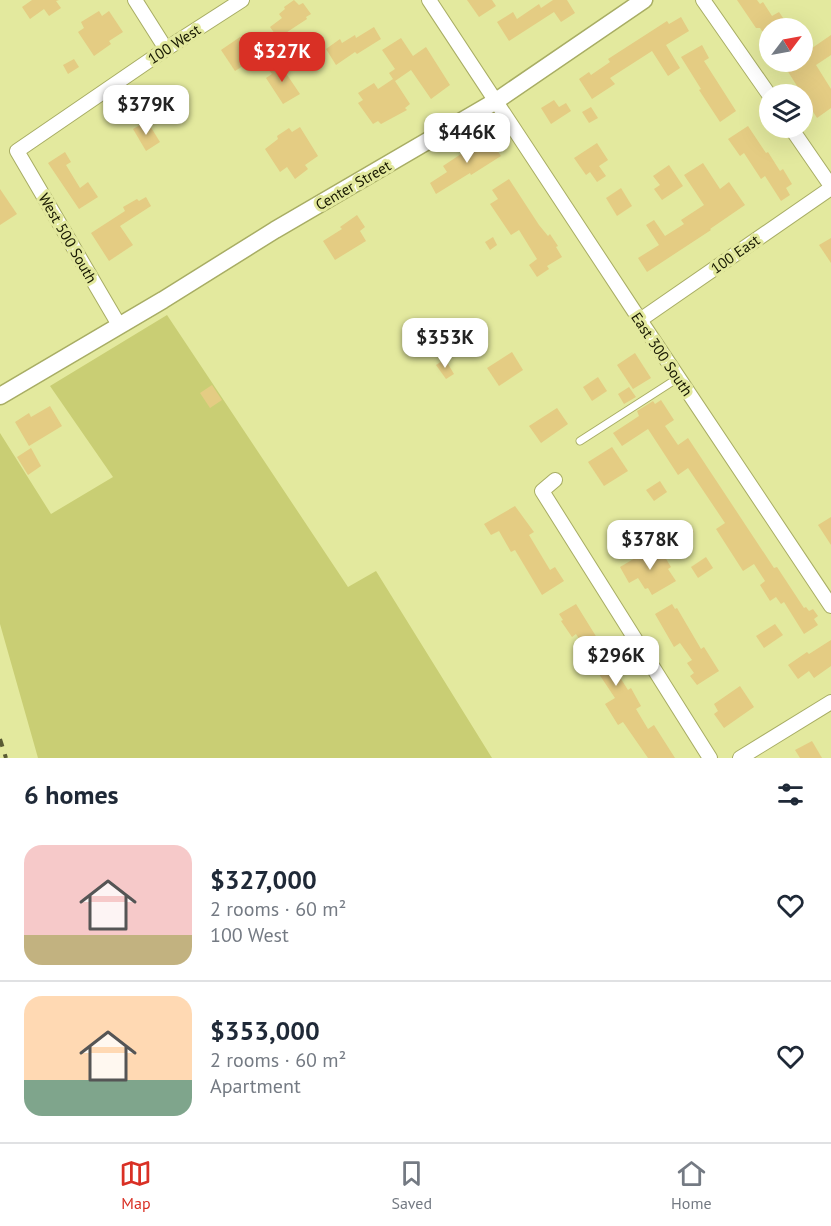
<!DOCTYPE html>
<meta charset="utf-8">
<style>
:root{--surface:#fff;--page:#f6f6f7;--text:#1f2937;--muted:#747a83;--line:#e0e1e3;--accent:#d93025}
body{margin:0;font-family:"PT Sans",sans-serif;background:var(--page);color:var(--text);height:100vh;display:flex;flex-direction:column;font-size:22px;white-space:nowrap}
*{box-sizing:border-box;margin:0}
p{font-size:20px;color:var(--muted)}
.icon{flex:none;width:33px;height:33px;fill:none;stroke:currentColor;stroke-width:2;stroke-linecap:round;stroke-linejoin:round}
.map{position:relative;height:758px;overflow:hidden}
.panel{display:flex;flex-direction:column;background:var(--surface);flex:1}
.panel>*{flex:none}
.needle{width:39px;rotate:58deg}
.tools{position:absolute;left:759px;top:18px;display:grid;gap:12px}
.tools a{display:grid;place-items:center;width:54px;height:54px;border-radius:50%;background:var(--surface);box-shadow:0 6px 24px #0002;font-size:30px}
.price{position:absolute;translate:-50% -51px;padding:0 14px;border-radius:12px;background:#fff;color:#222;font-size:20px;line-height:39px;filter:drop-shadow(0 2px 3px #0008)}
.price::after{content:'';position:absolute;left:50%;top:36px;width:18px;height:14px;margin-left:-9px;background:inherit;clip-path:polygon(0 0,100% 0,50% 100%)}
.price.on{background:var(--accent);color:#fff}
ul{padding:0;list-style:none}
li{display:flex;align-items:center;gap:18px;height:150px;padding:0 24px}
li+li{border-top:2px solid var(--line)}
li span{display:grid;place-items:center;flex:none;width:168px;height:120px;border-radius:18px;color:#555}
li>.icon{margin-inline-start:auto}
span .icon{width:72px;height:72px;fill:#fffc;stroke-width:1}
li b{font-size:26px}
h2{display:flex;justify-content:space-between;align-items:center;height:72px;padding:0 24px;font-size:26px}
.tabs{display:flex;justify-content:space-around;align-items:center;height:84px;border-top:2px solid var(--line);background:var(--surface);font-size:16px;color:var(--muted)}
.tabs a{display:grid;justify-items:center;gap:3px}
.tabs .on{color:var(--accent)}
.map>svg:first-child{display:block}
.green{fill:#c9ce74}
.building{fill:#e4cc83}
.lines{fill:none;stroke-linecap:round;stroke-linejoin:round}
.service-casing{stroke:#a8ad64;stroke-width:9}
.minor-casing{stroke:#a8ad64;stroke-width:16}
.tertiary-casing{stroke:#a8ad64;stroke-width:19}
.service{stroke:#fff;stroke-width:7}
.minor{stroke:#fff;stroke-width:14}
.tertiary{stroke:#fff;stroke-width:16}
.rail{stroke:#595b33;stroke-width:4;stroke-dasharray:8 8;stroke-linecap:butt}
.labels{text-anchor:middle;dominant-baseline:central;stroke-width:6;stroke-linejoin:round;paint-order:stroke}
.street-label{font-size:15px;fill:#171800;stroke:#e3e99e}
</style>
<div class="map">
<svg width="831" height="758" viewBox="0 0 831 758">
<rect width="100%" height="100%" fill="#e3e99e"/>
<path class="green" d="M167,315L348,587L376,571L492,758H38L0,624V433L51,514L113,477L50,386Z"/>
<g class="building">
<path d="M32,0H59L56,1L61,8L49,16L44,9L30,19L22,7Z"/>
<path d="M294,0L299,5L303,3L311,14L306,17L307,19L278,38L270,27L282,18L279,14L285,9L284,7Z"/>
<path d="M467,0H492L496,6L479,17Z"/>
<path d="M553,0H567L575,13L561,22L554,12L509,41L497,22L513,12L517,19L539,4L541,8Z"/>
<path d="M737,0H757L760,4L763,2L772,16L779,12L790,28H770V43L760,28H756Z"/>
<path d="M99,11L102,16L109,11L123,32L109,41L111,44L94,56L78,32L84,28L81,22Z"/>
<path d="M681,17L689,31L666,45L680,68L668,76L652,51L610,78L615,84L592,99L579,79L589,72L591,75L610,62L608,59L667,21L669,24Z"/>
<path d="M374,27L381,39L357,54L355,52L336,65L326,49L340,39L342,43L355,35L356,38Z"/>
<path d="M831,35V55L816,65L831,89V108L817,118L782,62H802V55Z"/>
<path d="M240,37L254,59L235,71L221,50Z"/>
<path d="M401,38L413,56L426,47L450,85L431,99L411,70L395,81L410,104L405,108L407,110L381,124L378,121L373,124L358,103L363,100L358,93L374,83L378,89L393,79L389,73L395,69L382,50Z"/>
<path d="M702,45L709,58L704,61L736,111L720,122L699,90L701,89L681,57Z"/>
<path d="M74,59L79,67L68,74L63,65Z"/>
<path d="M277,60L300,94L283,104L266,78L272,74L267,67Z"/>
<path d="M159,86L169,101L148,115L138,100Z"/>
<path d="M554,100L559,107L566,103L571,111L551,124L541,108Z"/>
<path d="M591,107L598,118L589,123L582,112Z"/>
<path d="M147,121L160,142L146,151L133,129Z"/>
<path d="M748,126L766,153L768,152L780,171L783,169L792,184L786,188L790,195L781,201L765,176L761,179L744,153L740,156L728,139Z"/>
<path d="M300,127L318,156L305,165L308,169L295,179L287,167L280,172L265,149L278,139L277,136L289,128L292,132Z"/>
<path d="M488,136L501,156L471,175L470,173L436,194L430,183L447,172L443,166Z"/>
<path d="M597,143L608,160L599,166L606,176L597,182L590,172L586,175L574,158Z"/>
<path d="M65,152L71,162L66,165L80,188L88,182L98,197L79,209L48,163Z"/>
<path d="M703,163L720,189L729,182L745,205L710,229L711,230L647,272L638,258L659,245L646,225L654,220L665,236L684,224L681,220L704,205L684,175Z"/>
<path d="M669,165L683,186L662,200L654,189L660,185L653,176Z"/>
<path d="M509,179L539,225L548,236L550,234L558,246L556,247L562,257L547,266L549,269L537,277L529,265L537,259L519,230L511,235L490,204L498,199L492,190Z"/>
<path d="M621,188L632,206L617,216L606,198Z"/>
<path d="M0,189L17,214L0,225Z"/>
<path d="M146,197L151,206L120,226L133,245L109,261L91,233L125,211L123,207L137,199L139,201Z"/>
<path d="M357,215L365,227L360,231L366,241L335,260L323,241L342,229L340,227Z"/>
<path d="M493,237L497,245L490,250L485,242Z"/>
<path d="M831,238V263L819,245Z"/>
<path d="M512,352L523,370L499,386L487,368Z"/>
<path d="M635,353L651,378L633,389L617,365Z"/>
<path d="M445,359L454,374L446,379L436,365Z"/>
<path d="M598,377L607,391L592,401L583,387Z"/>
<path d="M212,385L222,400L210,408L200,393Z"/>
<path d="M629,387L636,397L624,404L618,394Z"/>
<path d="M661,400L674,420L665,426L678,445L688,438L774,568L777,567L804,608L806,607L809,611L813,609L818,616L814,619L818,625L804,634L784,602L781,604L776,597L770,601L760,585L765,581L754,564L743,571L716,529L725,523L688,468L678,475L648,429L622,446L613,433L639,416L637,411L653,401L655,404Z"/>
<path d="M50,406L62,426L29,446L15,422L29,413L31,417Z"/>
<path d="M557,408L568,424L541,443L529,426Z"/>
<path d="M612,447L628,471L604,486L588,462Z"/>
<path d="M31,448L41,466L28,475L17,457Z"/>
<path d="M660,481L667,492L654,501L646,490Z"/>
<path d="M515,506L534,532L529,535L550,570L555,567L564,581L542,595L515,550L511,552L499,531L491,535L484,524Z"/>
<path d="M831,517V545L818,525Z"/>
<path d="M687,521L694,532L681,541L673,530Z"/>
<path d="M652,548L654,552L660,549L671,567L668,569L676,581L652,595L648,588L645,589L638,578L629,583L620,567Z"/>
<path d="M706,557L713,568L698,578L691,567Z"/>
<path d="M576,604L602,646L605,644L620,668L616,671L628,690L631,688L641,706L636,709L648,729L654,725L675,758H648L623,722L618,725L605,704L615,698L587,656L589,655L576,634L572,637L561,621L563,620L559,614Z"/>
<path d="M672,604L675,609L677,608L701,649L704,647L719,671L697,685L690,676L694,673L687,663L692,660L680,643L674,647L655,614Z"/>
<path d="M775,624L783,635L764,648L756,636Z"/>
<path d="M831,640V666L814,678L809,671L798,679L788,665L807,652L809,654Z"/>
<path d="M740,686L754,707L724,728L714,714L718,711L714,704Z"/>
<path d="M812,741L822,758H800L795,750Z"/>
</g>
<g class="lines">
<defs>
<path id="service" d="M580,441L678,378"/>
<g id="minor">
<path d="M135,0L166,49"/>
<path d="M429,0L640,320L831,606"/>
<path d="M703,0L770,96"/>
<path d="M791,128L831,186"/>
<path d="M640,320L831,188"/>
<path d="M119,325L17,151L166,49L242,0"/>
<path d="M555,480L542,491L710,758"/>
<path d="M740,758L831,702"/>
</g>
<path id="tertiary" d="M0,396L163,300L275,230L496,101L644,0"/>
</defs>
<use href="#service" class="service-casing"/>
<use href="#minor" class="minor-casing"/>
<use href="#tertiary" class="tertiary-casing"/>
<use href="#service" class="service"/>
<use href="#minor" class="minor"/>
<use href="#tertiary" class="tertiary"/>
<path class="rail" d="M0,739L6,758"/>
</g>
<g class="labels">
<g class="street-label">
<text transform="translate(174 44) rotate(-33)">100 West</text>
<text transform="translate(353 185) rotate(-30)">Center Street</text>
<text transform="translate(68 238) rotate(60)">West 500 South</text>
<text transform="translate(735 254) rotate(-35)">100 East</text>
<text transform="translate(662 354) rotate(56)">East 300 South</text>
</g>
</g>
</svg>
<div class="tools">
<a><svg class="needle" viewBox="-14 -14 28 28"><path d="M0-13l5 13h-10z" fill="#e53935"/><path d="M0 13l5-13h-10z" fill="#747a83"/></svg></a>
<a><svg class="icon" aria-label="layers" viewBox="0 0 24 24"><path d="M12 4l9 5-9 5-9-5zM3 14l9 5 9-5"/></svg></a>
</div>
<b class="price on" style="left:282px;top:83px">$327K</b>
<b class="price" style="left:146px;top:136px">$379K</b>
<b class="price" style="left:467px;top:164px">$446K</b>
<b class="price" style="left:445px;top:369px">$353K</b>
<b class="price" style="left:650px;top:571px">$378K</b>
<b class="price" style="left:616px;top:687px">$296K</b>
</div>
<section class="panel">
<h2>6 homes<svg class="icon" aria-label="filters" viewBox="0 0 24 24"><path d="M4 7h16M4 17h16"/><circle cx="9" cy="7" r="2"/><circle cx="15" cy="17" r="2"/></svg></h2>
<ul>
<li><span style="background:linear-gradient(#f6c9c9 75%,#c2b280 0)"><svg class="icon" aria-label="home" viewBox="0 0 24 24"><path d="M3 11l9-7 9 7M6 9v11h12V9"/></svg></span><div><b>$327,000</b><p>2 rooms · 60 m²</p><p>100 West</p></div><svg class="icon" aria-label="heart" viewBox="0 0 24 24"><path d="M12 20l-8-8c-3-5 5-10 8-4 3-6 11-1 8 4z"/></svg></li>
<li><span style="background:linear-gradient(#ffd9b3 70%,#7fa58c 0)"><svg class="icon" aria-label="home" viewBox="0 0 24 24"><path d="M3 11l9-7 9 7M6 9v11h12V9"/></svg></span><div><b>$353,000</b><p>2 rooms · 60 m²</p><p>Apartment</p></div><svg class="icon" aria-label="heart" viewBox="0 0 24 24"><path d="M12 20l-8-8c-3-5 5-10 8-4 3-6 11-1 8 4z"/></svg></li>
</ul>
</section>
<nav class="tabs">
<a class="on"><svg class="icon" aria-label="map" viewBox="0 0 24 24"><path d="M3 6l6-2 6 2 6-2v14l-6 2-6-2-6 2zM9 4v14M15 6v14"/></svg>Map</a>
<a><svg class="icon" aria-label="saved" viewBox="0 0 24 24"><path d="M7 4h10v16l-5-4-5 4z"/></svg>Saved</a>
<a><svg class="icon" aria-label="home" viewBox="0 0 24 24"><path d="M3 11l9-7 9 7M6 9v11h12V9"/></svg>Home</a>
</nav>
